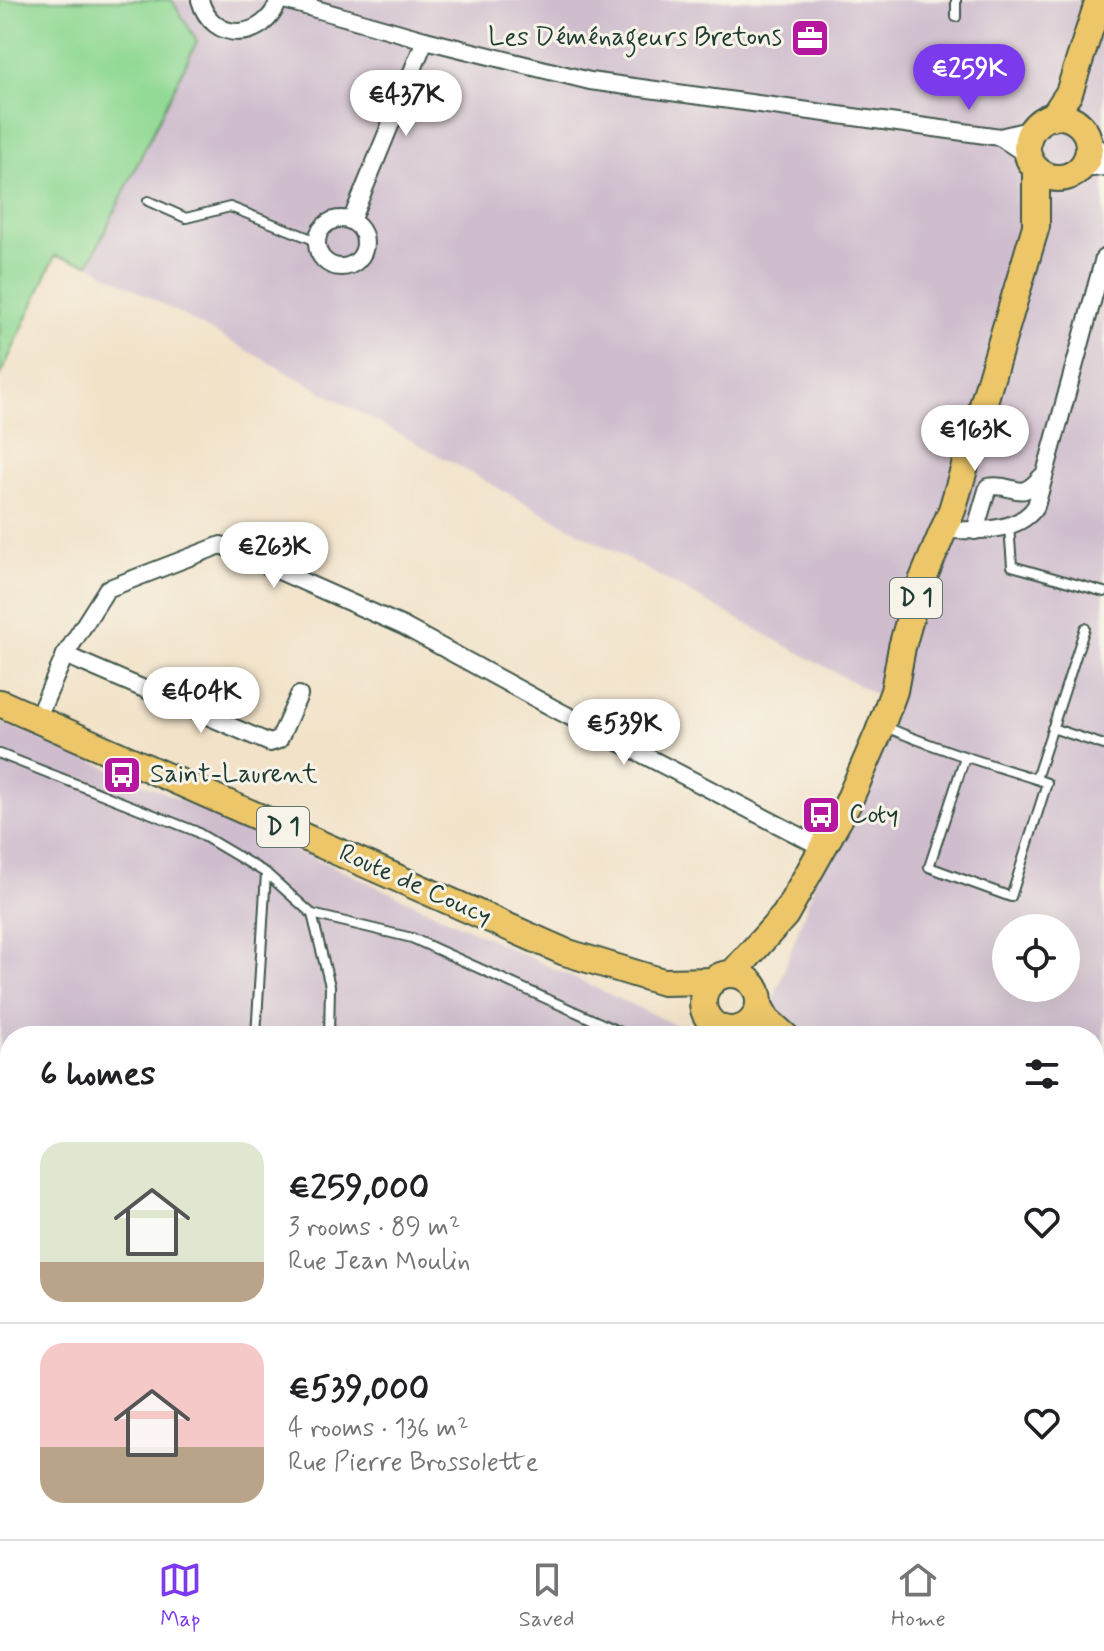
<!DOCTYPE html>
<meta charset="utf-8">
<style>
:root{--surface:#fff;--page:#f2f2f2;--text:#202124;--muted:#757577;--line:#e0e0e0;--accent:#7c3aed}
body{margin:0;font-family:Mynerve,sans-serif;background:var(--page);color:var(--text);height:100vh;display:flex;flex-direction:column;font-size:30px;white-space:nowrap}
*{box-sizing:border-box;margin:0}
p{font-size:26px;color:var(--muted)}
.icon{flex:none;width:44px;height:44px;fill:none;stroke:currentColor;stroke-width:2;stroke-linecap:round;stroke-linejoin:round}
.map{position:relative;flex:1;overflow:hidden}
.panel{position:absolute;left:0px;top:1026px;width:1104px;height:514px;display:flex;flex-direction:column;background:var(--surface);border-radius:32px 32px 0 0;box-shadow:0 8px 32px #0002}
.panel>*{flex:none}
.fabs{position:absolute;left:992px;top:914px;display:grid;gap:16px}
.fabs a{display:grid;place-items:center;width:88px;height:88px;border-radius:50%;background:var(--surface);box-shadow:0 8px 32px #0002;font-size:40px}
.price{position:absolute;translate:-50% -68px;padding:0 18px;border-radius:28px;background:#fff;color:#222;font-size:26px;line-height:52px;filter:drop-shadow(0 2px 4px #0008)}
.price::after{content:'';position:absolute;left:50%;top:48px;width:24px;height:18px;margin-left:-12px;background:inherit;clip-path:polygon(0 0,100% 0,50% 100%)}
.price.on{background:var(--accent);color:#fff}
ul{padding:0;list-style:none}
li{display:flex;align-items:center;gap:24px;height:200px;padding:0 40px}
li+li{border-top:2px solid var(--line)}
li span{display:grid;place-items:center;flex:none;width:224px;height:160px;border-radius:24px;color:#555}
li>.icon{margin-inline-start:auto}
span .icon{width:96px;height:96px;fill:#fffc;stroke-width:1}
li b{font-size:34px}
h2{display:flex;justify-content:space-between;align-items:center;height:96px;padding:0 40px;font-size:34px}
.tab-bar{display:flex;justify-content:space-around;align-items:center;height:112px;border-top:2px solid var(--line);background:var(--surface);font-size:22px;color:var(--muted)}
.tab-bar a{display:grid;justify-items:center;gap:4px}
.tab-bar .on{color:var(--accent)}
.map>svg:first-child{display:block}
.industrial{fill:#cfbdce;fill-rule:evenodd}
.grass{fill:#91d994;stroke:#588b64;stroke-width:2}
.forest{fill:url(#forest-crowns);stroke:#4a7b59;stroke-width:2}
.water{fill:url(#water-rules);stroke:#3a8082;stroke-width:2}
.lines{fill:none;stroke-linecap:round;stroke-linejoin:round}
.lane-casing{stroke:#3f564a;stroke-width:12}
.street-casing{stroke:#3f564a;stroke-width:20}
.primary-casing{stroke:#3f564a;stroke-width:30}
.path{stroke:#3f564a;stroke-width:3;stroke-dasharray:6 6;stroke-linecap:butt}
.lane{stroke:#fff;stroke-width:8}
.street{stroke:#fff;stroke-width:16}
.primary{stroke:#ecc669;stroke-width:26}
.labels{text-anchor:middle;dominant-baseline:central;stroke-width:6;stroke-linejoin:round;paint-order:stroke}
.shield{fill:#f7f3e8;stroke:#60746a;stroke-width:2}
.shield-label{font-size:24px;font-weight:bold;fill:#1f3d34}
.poi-label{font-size:26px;fill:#1f3d34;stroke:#f7f3e8;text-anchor:start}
.street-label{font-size:26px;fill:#1f3d34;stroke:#f7f3e8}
</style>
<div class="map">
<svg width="1104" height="1539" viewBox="0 0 1104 1539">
<defs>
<pattern id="forest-crowns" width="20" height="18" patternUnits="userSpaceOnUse" patternTransform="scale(2)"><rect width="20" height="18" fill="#74b97e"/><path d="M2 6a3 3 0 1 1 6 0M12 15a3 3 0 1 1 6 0" fill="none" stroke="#5f9868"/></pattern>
<pattern id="water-rules" width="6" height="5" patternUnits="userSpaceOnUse" patternTransform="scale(2)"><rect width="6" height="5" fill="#56c2cf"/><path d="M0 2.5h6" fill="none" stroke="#479fa9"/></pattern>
</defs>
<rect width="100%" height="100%" fill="#f7f3e8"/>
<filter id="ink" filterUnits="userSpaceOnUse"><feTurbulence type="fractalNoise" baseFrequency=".0125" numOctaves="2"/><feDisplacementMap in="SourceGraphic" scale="16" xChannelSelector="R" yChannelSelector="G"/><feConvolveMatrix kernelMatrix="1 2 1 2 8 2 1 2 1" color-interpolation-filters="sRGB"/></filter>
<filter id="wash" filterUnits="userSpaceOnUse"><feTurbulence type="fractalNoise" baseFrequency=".006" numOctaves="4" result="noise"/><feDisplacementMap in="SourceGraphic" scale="32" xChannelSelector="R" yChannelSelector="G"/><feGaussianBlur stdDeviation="1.8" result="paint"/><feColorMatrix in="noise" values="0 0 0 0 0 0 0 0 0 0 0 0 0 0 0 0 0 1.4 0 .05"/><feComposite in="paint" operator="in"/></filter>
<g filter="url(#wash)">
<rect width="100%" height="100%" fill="#f2e2c8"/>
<g class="industrial">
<path d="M172,0H1104V1539H680L670,1530H1094V1036H761L880,697L89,264L197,41ZM1006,928H1066V988H1006Z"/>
<path d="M0,721L359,878L699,1036H10V1217L0,1213Z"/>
</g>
<path class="grass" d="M0,0H172L197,41L89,264L55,256L0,377Z"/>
<g class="forest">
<path d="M0,1348L10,1350V1415L0,1413Z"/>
<path d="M10,1502V1530H194L215,1539H0V1514Z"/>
<path d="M372,1530H479L491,1539H406Z"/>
</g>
<g class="water">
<path d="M0,1225L10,1229V1350L0,1347Z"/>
<path d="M0,1413L10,1415V1476L0,1479Z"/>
<path d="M243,1530H372L406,1539H264Z"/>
<path d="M479,1530H658L668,1539H491Z"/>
</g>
</g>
<g filter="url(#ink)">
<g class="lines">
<defs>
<g id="lane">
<path d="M956,17V0"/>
<path d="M148,201L186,218L230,207L317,241"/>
<path d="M1009,526L1012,566L1104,592"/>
<path d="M886,727C935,748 985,763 1036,779L1047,783L1011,897L929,867L965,757"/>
<path d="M1052,728L1104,745"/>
<path d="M0,754L195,831L266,873L256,1036"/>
<path d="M1036,779L1085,628"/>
<path d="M266,873L312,914L412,938L629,1036"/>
<path d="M312,914L330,986L329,1036"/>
<path d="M0,1086L10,1084"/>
<path d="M1094,1351L1104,1346"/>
<path d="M1094,1407L1104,1411"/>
<path d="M694,1530L703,1539"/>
<path d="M942,1539L949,1530"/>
</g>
<g id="street">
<path d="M200,0C212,44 265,41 279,0"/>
<path d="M284,0L425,40L590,81L1000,137L1033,129"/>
<path d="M1000,137L1027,155"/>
<path d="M1087,137L1104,153"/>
<path d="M1080,169L1104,167"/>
<circle cx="341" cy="243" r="24"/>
<path d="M351,221L425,40"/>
<path d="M951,530C978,531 1020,532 1036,506L1104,258"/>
<path d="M975,531L988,487C1016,482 1018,504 1041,477"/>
<path d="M65,655L270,743L279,740L299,695"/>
<path d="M37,719L65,655L107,589L221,545L403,626L555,709L823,848"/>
</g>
<g id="primary">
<circle cx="1058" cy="147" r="31"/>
<path d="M1053,117L1069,93L1099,0"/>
<path d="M0,703L565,952L663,982L713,981"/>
<circle cx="731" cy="1002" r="28"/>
<path d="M732,974L785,915L848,803L878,734L894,691L902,647L917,593L952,510L1036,226V170"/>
<path d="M759,1006L767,1020L785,1036"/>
<path d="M1094,1182L1104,1186"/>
</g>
</defs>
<use href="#lane" class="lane-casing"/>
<use href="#street" class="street-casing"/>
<use href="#primary" class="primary-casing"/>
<g class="path">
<path d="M0,1494L10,1491"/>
<path d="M222,1530L243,1539"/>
</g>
<use href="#lane" class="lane"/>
<use href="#street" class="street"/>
<use href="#primary" class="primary"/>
</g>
</g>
<defs>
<symbol id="office-square" viewBox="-11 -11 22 22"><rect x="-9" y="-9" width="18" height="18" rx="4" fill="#b5179e" stroke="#f7f3e8"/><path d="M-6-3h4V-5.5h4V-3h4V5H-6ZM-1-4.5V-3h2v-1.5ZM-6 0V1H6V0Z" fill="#fff"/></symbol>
<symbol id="bus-square" viewBox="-11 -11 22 22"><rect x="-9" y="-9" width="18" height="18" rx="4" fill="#b5179e" stroke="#f7f3e8"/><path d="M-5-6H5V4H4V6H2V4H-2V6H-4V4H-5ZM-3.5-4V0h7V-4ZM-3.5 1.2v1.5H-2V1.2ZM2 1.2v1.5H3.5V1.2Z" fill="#fff"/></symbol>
</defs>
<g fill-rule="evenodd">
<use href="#office-square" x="788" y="16" width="44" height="44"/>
<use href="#bus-square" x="100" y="753" width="44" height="44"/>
<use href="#bus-square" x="799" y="793" width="44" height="44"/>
</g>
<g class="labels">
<g class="shield">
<rect x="890" y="578" width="52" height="40" rx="6"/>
<rect x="257" y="807" width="52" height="40" rx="6"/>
</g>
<g class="shield-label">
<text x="916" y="598">D 1</text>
<text x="283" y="827">D 1</text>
</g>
<g class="poi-label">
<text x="782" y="38" text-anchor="end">Les Déménageurs Bretons</text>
<text x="150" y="775">Saint-Laurent</text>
<text x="849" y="815">Coty</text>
</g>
<g class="street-label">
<text transform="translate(415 885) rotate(24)">Route de Coucy</text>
</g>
</g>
</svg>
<div class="fabs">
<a><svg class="icon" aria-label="locate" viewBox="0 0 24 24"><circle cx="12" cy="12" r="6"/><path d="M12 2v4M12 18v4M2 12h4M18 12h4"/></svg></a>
</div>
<b class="price on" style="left:969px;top:112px">€259K</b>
<b class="price" style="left:406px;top:138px">€437K</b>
<b class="price" style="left:975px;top:473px">€163K</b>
<b class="price" style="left:274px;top:590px">€263K</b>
<b class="price" style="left:201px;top:735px">€404K</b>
<b class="price" style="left:624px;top:767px">€539K</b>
<section class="panel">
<h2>6 homes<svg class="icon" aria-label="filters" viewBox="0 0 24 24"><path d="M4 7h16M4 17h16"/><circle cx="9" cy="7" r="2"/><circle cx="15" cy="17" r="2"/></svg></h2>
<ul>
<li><span style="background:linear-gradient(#dfe7d0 75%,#b9a48a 0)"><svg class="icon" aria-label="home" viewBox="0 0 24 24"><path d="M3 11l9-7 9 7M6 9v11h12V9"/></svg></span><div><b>€259,000</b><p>3 rooms · 89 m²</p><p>Rue Jean Moulin</p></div><svg class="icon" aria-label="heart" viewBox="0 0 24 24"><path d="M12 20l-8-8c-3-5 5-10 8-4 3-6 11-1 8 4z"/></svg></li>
<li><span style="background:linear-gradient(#f6c9c9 65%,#b9a48a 0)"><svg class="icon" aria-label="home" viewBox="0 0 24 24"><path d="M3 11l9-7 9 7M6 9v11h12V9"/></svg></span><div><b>€539,000</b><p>4 rooms · 136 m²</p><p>Rue Pierre Brossolette</p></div><svg class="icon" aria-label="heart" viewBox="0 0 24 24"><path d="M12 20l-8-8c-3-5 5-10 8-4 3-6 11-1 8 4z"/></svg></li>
</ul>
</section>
</div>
<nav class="tab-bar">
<a class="on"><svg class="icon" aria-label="map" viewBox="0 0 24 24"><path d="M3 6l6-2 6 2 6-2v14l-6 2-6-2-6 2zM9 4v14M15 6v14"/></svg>Map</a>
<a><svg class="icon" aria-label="saved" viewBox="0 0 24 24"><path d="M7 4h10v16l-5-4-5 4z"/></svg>Saved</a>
<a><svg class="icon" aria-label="home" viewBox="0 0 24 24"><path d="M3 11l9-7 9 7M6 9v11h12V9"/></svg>Home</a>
</nav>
